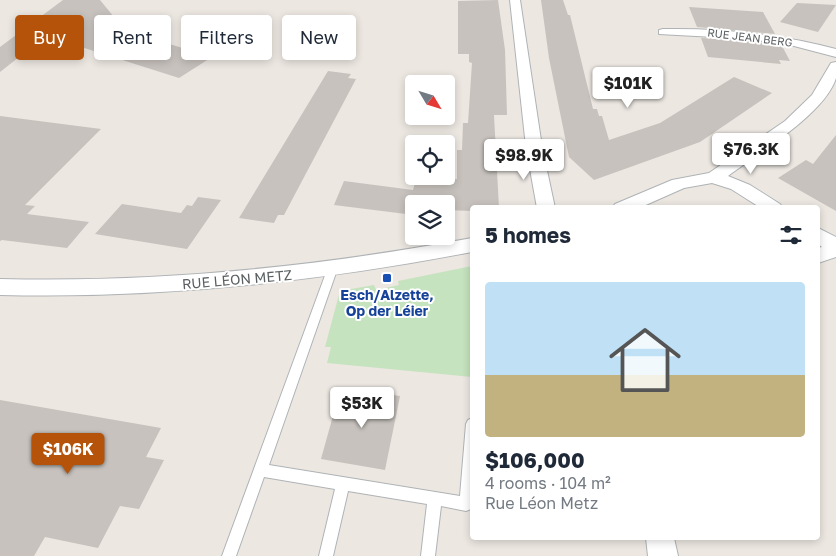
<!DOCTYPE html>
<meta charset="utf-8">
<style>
:root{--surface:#fff;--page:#f2f2f3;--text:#1f2937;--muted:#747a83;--line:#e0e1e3;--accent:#b45309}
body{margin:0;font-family:"Golos Text",sans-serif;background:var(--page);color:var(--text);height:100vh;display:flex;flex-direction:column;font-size:19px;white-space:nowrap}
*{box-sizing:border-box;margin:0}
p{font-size:16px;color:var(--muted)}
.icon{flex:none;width:28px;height:28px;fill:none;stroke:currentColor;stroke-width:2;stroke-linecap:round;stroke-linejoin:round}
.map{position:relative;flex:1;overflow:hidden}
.details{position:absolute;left:470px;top:205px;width:350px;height:335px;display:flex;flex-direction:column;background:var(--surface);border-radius:5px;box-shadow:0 2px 8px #0003}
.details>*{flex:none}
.hud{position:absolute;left:15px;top:15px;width:380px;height:45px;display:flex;gap:10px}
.needle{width:32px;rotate:128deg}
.controls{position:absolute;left:405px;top:75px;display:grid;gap:10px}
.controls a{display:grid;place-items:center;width:50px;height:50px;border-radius:5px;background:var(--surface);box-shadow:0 2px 8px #0003;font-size:25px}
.price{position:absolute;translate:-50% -42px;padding:0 11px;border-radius:5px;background:#fff;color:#222;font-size:16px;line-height:32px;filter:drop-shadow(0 1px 2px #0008)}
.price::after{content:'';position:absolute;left:50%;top:30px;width:15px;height:11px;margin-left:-8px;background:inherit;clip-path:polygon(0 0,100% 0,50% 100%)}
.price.current{background:var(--accent);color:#fff}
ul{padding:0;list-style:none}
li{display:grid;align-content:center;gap:10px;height:265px;padding:0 15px}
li+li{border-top:1px solid var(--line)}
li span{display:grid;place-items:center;height:155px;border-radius:5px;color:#555}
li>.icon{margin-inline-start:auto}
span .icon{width:90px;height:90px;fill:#fffc;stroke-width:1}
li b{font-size:21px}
h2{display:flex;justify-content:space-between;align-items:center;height:60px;padding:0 15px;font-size:21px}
.pill{padding:0 18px;border-radius:5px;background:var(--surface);box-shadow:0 2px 8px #0003;font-size:18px;line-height:45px}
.pill.current{background:var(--accent);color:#fff}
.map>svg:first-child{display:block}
.green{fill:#c5e3be}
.building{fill:#c7c2bd}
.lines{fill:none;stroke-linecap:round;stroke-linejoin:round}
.service-casing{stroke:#afb3b6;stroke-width:2}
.minor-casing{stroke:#afb3b6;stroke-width:2}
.service{fill:#fff;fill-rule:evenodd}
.minor{fill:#fff;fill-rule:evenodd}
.transit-dot{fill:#1a4fb4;stroke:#fff;stroke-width:2}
.labels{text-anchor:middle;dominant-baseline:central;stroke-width:4;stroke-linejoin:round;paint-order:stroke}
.far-street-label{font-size:11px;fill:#5a5f61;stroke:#fff}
.street-label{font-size:14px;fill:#5a5f61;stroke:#fff}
.transit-label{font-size:14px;font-weight:bold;fill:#164399;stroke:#fff}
</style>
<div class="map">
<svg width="836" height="556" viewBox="0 0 836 556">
<rect width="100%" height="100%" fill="#ece7e1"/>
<path class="green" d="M472,266V377L327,363L331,347H325L340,291L374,285L376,290L399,285L398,281Z"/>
<g class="building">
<path d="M63,0H100L114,17L117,28L212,57L179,78L75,45L28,50L0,72V47Z"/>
<path d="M498,0L505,50L507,115H494L499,208H472V211L446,210V204H414V215L334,205L344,181L413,190L416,180L454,184V179H457V150H462L463,123H468L472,63L469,62V54H458V1Z"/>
<path d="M541,0H563L568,15H570L593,109H597L599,116H602L609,140L660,123L734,77L772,93L700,142L594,180L569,157L549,58Z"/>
<path d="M797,3L836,5L818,32L780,22Z"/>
<path d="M689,7L763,12L775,34L697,27Z"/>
<path d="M701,38L751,41L782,46L790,61L779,60L781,64L708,57Z"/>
<path d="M328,71L351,74L348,78L356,79L284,215H278L274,223L239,218Z"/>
<path d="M0,116L101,129L25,205L35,206L27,214L89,222L67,248L2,240L0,241Z"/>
<path d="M836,135V211L778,178L806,160L813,164Z"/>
<path d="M198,197L221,200L187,249L95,234L122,204L181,213L187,205L192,206Z"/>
<path d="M341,387L400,396L385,470L321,459Z"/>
<path d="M0,400L161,428L146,457L164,460L139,509L120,506L98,548L45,537L34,556H0Z"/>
</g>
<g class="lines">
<defs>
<path id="service" d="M332,266L335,267L337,270L269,465L460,496L466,424L468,420L472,418V505L471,509L466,511L441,506L435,556H421L427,504L348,491L333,556H319L335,489L264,477L236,556H222L327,270L329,267Z"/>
<g id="minor">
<path d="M510,0H520L542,147L555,208H537L526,147Z"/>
<path d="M663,29C722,28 779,34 836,49V57L794,46L751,39L659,34V30Z"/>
<path d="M836,62C836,67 836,73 836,78C825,114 757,154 728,176L750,185L780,204L783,208H761L731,189L712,183L684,188L639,208H612L615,204L672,180L709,173L785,121L812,95L831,63Z"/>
<path d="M818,228L836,237V257L818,263V248L822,247L818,244Z"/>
<path d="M472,238V252C315,282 160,299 0,295V279C160,283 315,267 472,238Z"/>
<path d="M646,538H674L678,556H648Z"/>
</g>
</defs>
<use href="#service" class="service-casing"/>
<use href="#minor" class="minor-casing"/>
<use href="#service" class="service"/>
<use href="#minor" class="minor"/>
</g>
<rect class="transit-dot" x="382" y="273" width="10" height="10" rx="2.5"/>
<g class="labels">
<g class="far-street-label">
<text transform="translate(750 37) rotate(7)">RUE JEAN BERG</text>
</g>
<g class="street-label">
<text transform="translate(237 279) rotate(-5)">RUE LÉON METZ</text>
</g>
<g class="transit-label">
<text x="387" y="294">Esch/Alzette,<tspan x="387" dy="16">Op der Léier</tspan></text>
</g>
</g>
</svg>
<div class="controls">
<a><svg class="needle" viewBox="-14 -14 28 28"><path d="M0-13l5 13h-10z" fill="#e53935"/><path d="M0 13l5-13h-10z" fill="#747a83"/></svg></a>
<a><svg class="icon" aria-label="locate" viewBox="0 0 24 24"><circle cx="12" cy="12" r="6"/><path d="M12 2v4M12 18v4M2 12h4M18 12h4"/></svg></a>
<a><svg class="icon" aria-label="layers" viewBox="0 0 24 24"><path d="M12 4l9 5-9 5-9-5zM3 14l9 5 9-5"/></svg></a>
</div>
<b class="price" style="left:628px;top:109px">$101K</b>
<b class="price" style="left:751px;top:175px">$76.3K</b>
<b class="price" style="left:524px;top:181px">$98.9K</b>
<b class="price" style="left:362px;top:429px">$53K</b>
<b class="price current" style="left:68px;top:475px">$106K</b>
<div class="hud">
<a class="pill current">Buy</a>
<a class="pill">Rent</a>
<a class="pill">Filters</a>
<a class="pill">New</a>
</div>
<section class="details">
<h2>5 homes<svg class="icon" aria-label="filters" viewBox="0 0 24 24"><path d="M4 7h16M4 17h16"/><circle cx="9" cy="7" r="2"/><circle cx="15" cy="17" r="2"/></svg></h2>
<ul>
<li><span style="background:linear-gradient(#bfe0f5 60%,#c2b280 0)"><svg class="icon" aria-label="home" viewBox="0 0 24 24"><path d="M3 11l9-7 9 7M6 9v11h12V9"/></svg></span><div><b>$106,000</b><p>4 rooms · 104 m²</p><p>Rue Léon Metz</p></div></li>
</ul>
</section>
</div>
